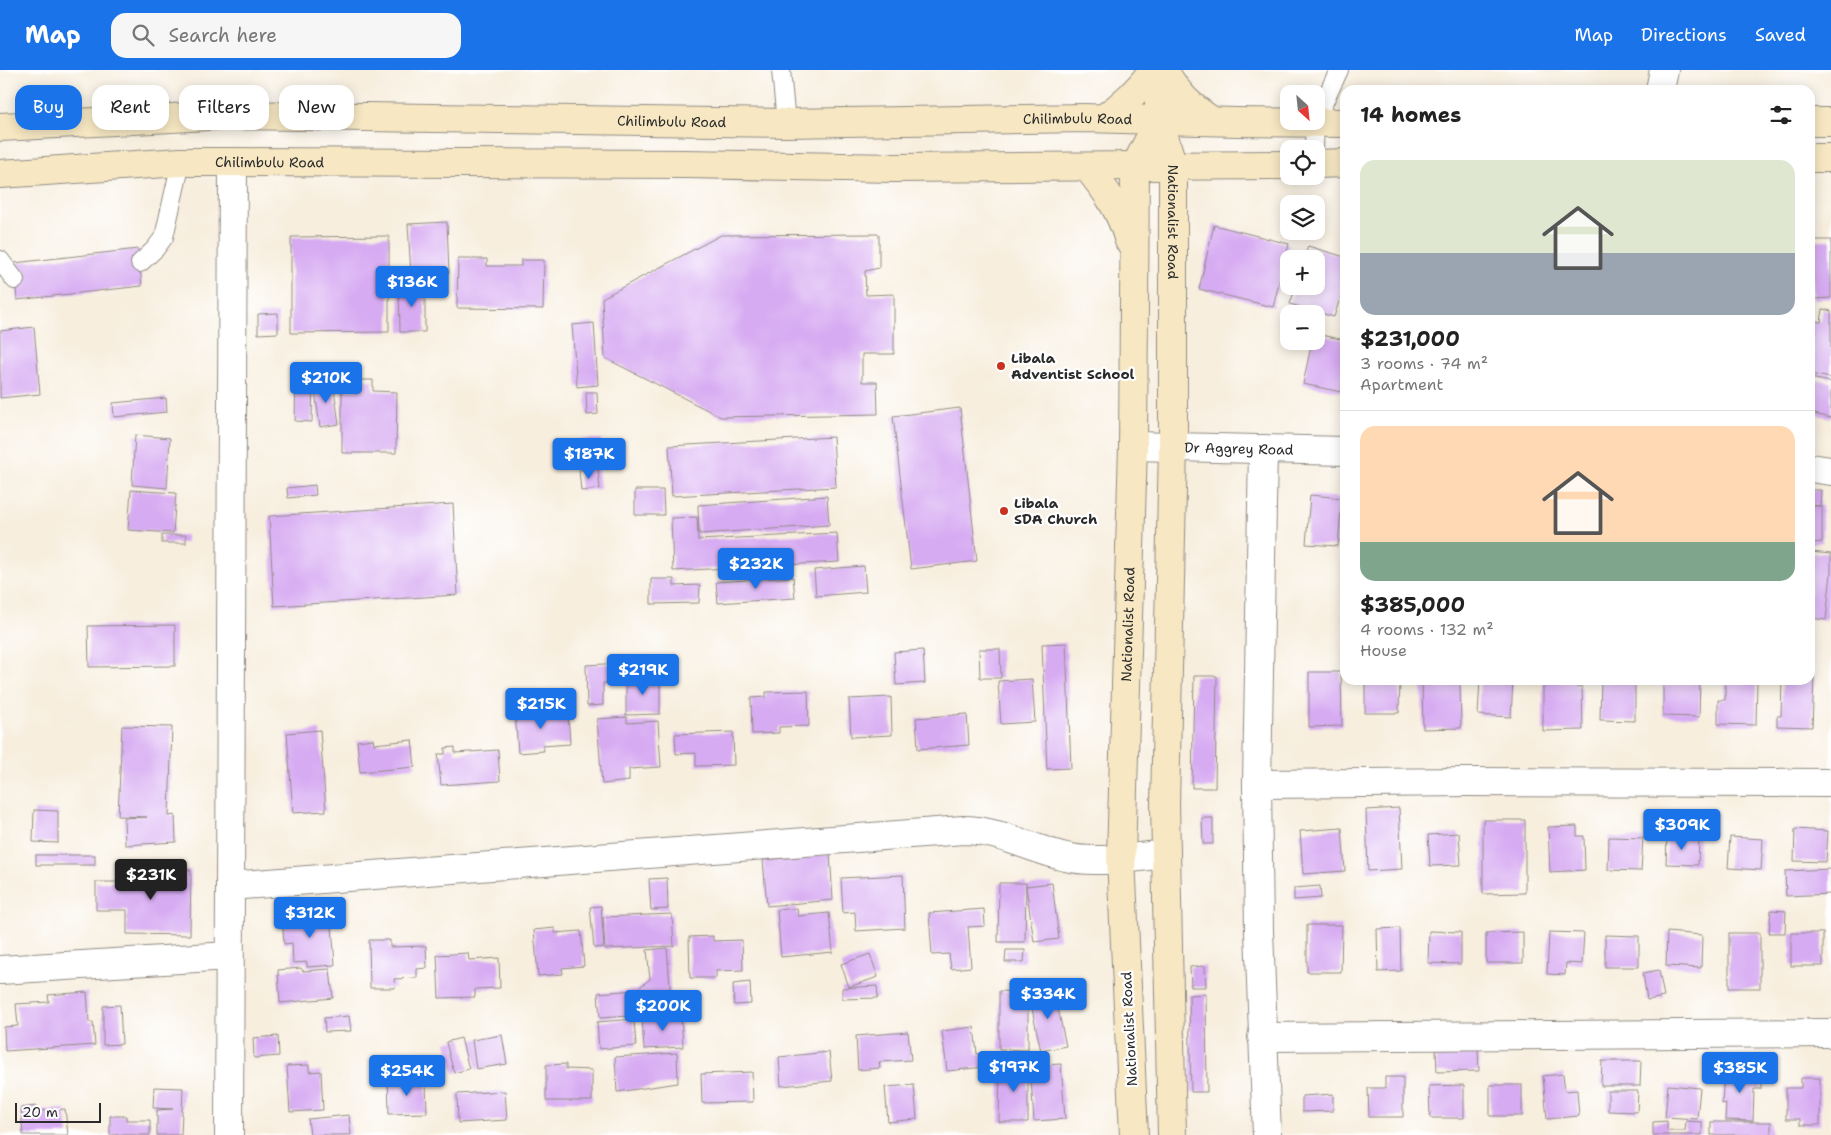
<!DOCTYPE html>
<meta charset="utf-8">
<style>
:root{--surface:#fff;--page:#f6f6f6;--text:#222;--muted:#767676;--line:#e0e0e0;--accent:#1a73e8}
body{margin:0;font-family:"Shantell Sans",sans-serif;background:var(--page);color:var(--text);height:100vh;display:flex;flex-direction:column;font-size:19px;white-space:nowrap}
*{box-sizing:border-box;margin:0}
p{font-size:16px;color:var(--muted)}
.icon{flex:none;width:28px;height:28px;fill:none;stroke:currentColor;stroke-width:2;stroke-linecap:round;stroke-linejoin:round}
.map{position:relative;flex:1;overflow:hidden}
.side{position:absolute;left:1340px;top:15px;width:475px;height:600px;display:flex;flex-direction:column;background:var(--surface);border-radius:15px;box-shadow:0 2px 12px #0003}
.side>*{flex:none}
.guide{position:absolute;left:15px;top:15px;width:475px;height:45px;display:flex;gap:10px}
.needle{width:32px;rotate:153deg}
.tools{position:absolute;left:1280px;top:15px;display:grid;gap:10px}
.tools a{display:grid;place-items:center;width:45px;height:45px;border-radius:10px;background:var(--surface);box-shadow:0 2px 12px #0003;font-size:25px}
.scale{position:absolute;left:15px;bottom:12px;width:86px;box-sizing:border-box;padding-left:5px;border:2px solid #2b2b2b;border-top:0;font-size:14px;line-height:18px;white-space:nowrap;color:#2b2b2b;-webkit-text-stroke:4px #fff;paint-order:stroke}
.price{position:absolute;translate:-50% -42px;padding:0 11px;border-radius:5px;background:var(--accent);color:#fff;font-size:16px;line-height:32px;filter:drop-shadow(0 1px 2px #0008)}
.price::after{content:'';position:absolute;left:50%;top:30px;width:15px;height:11px;margin-left:-8px;background:inherit;clip-path:polygon(0 0,100% 0,50% 100%)}
.price.active{background:#222;color:#fff}
ul{padding:0;list-style:none}
li{display:grid;align-content:center;gap:10px;height:265px;padding:0 20px}
li+li{border-top:1px solid var(--line)}
li span{display:grid;place-items:center;height:155px;border-radius:15px;color:#555}
li>.icon{margin-inline-start:auto}
span .icon{width:90px;height:90px;fill:#fffc;stroke-width:1}
li b{font-size:21px}
h2{display:flex;justify-content:space-between;align-items:center;height:60px;padding:0 20px;font-size:21px}
.tag{padding:0 18px;border-radius:15px;background:var(--surface);box-shadow:0 2px 12px #0003;font-size:18px;line-height:45px}
.tag.active{background:var(--accent);color:#fff}
header{display:flex;align-items:center;gap:30px;box-sizing:border-box;height:70px;padding:0 25px;background:var(--accent);color:#fff}
header strong{font-size:24px}
nav{display:flex;gap:28px;margin-inline-start:auto;font-size:18px}
.search{width:350px;height:45px;background:var(--page);display:flex;align-items:center;gap:12px;box-sizing:border-box;padding:0 18px;border-radius:15px;color:var(--muted);font-size:19px}
.map>svg:first-child{display:block}
.building{fill:#d7abf2}
.lines{fill:none;stroke-linecap:round;stroke-linejoin:round}
.lane-casing{stroke:#918c84;stroke-width:20}
.street-casing{stroke:#918c84;stroke-width:30}
.secondary-casing{stroke:#918c84;stroke-width:30}
.lane{stroke:#fff;stroke-width:18}
.street{stroke:#fff;stroke-width:28}
.secondary{stroke:#f7e8c3;stroke-width:28}
.poi-dot{fill:#c8321e;stroke:#fff;stroke-width:2}
.labels{text-anchor:middle;dominant-baseline:central;stroke-width:4.5;stroke-linejoin:round;paint-order:stroke}
.street-label{font-size:14px;fill:#2b2b2b;stroke:#fff}
.poi-label{font-size:14px;font-weight:bold;fill:#2b2b2b;stroke:#fff;text-anchor:start}
</style>
<header>
<strong>Map</strong>
<div class="search"><svg class="icon" aria-label="search" viewBox="0 0 24 24"><circle cx="10" cy="10" r="6"/><path d="M15 15l6 6"/></svg>Search here</div>
<nav><a>Map</a><a>Directions</a><a>Saved</a></nav>
</header>
<div class="map">
<svg width="1831" height="1065" viewBox="0 0 1831 1065">
<rect width="100%" height="100%" fill="#fff"/>
<filter id="ink" filterUnits="userSpaceOnUse"><feTurbulence type="fractalNoise" baseFrequency=".02" numOctaves="2"/><feDisplacementMap in="SourceGraphic" scale="10" xChannelSelector="R" yChannelSelector="G"/><feConvolveMatrix kernelMatrix="1 2 1 2 8 2 1 2 1" color-interpolation-filters="sRGB"/></filter>
<filter id="wash" filterUnits="userSpaceOnUse"><feTurbulence type="fractalNoise" baseFrequency=".0096" numOctaves="4" result="noise"/><feDisplacementMap in="SourceGraphic" scale="20" xChannelSelector="R" yChannelSelector="G"/><feGaussianBlur stdDeviation="1.12" result="paint"/><feColorMatrix in="noise" values="0 0 0 0 0 0 0 0 0 0 0 0 0 0 0 0 0 1.4 0 .05"/><feComposite in="paint" operator="in"/></filter>
<g filter="url(#wash)">
<rect width="100%" height="100%" fill="#f7eede"/>
<g id="blocks">
<g class="building">
<path d="M447,152L449,203L411,205L408,154Z"/>
<path d="M1214,155L1289,174L1273,237L1199,219Z"/>
<path d="M879,164V198L865,201L866,225L894,224V284H862V312H877L878,344L721,347L605,288L602,228L721,165Z"/>
<path d="M389,166V262L291,263V167Z"/>
<path d="M1812,170H1831V228L1813,229Z"/>
<path d="M1308,176L1345,187V212L1334,247L1290,234L1296,216H1316V189H1304Z"/>
<path d="M138,179L142,216L17,230L14,193Z"/>
<path d="M458,189H487V196H521V190H544L543,239L457,238Z"/>
<path d="M399,214H425V262H400Z"/>
<path d="M1823,239L1831,241V308L1810,304L1811,250L1821,252Z"/>
<path d="M278,243V263L258,264V244Z"/>
<path d="M594,253L598,315L577,317L572,255Z"/>
<path d="M34,257L40,324L0,328V261Z"/>
<path d="M1316,264L1345,270V304L1341,322L1303,314L1312,271H1316Z"/>
<path d="M296,302H313L312,352L295,351Z"/>
<path d="M1810,308L1831,312V348L1810,343Z"/>
<path d="M356,310H373V321L397,322L396,383H342V320H356Z"/>
<path d="M333,312L339,354L320,357L314,315Z"/>
<path d="M586,322H597L598,344L587,345Z"/>
<path d="M166,328L167,342L114,347L113,333Z"/>
<path d="M960,338L977,491L911,499L893,346Z"/>
<path d="M135,365L170,368L167,418L132,415Z"/>
<path d="M833,367L836,417L672,426L669,376Z"/>
<path d="M601,369V391L577,392V370Z"/>
<path d="M598,399L600,419L581,421L579,400Z"/>
<path d="M315,415L316,425L288,428L287,418Z"/>
<path d="M131,420L176,423L173,463L128,460Z"/>
<path d="M635,420H663L664,445H635Z"/>
<path d="M1810,420H1821L1820,436L1810,435Z"/>
<path d="M1310,425L1342,428L1338,476L1306,474Z"/>
<path d="M827,426L829,455L699,464L698,435Z"/>
<path d="M453,434L458,525L274,536L269,446Z"/>
<path d="M1810,436H1822V472L1810,473Z"/>
<path d="M697,447L698,470L837,463L839,492L673,501L671,448Z"/>
<rect x="162" y="465" width="24" height="8"/>
<path d="M1810,482L1831,484V503L1826,550L1810,548Z"/>
<path d="M864,496L866,522L816,526L814,500Z"/>
<path d="M793,507L795,528L718,533L716,512Z"/>
<path d="M651,509H674V516L700,515L699,533L651,534Z"/>
<path d="M175,555V596L89,597L88,556Z"/>
<path d="M1066,573L1071,698L1047,699L1042,574Z"/>
<path d="M979,579H1000L1001,608H980Z"/>
<path d="M923,580L925,613L896,615L894,582Z"/>
<path d="M623,593L624,612L603,613V635L587,636L586,595Z"/>
<path d="M1309,602H1341L1342,656L1309,657Z"/>
<path d="M1194,606H1217L1215,718H1192Z"/>
<path d="M1810,606L1814,607L1812,657L1777,656V646H1781L1782,610H1810Z"/>
<path d="M660,608V644L626,645V609Z"/>
<path d="M1032,609L1035,652L1001,654L998,611Z"/>
<path d="M1365,610H1400L1399,643H1365Z"/>
<path d="M1422,610H1460L1461,658L1423,659Z"/>
<path d="M1480,610H1513L1511,647L1478,645Z"/>
<path d="M1543,610H1577V617H1582L1583,660L1543,661Z"/>
<path d="M1601,610H1635V651L1600,650Z"/>
<path d="M1663,610H1700L1699,647L1663,646Z"/>
<path d="M1725,610H1757L1756,655L1718,654V630H1725Z"/>
<path d="M808,621L809,656L779,657V663L752,664L751,628L766,627V622Z"/>
<path d="M891,627L892,665L851,667L849,629Z"/>
<path d="M542,638V645L568,643L570,674L543,676L544,681L518,683L515,640Z"/>
<path d="M967,644L969,675L918,679L916,648Z"/>
<path d="M627,647V653L658,651L661,697L629,699V711L602,714L597,649Z"/>
<path d="M122,656L172,657L169,746L175,745L176,772L125,775L124,748L147,747L118,746Z"/>
<path d="M320,660L326,741L293,743L287,663Z"/>
<path d="M733,662L734,695L696,696V683L676,684L675,664Z"/>
<path d="M373,669L374,674L412,670L415,697L360,702L357,671Z"/>
<path d="M455,677V683L498,680L500,711L441,715L438,684H445V678Z"/>
<path d="M1399,738L1402,799L1368,801L1366,740Z"/>
<path d="M34,740L58,741V773L33,772Z"/>
<path d="M1202,748H1213V774H1203Z"/>
<path d="M1483,750H1525V823L1483,824Z"/>
<path d="M1577,756V766H1584L1585,800L1550,802L1548,757Z"/>
<path d="M1342,758L1345,801L1303,804L1300,761Z"/>
<path d="M1795,759L1828,761L1826,792L1794,791Z"/>
<path d="M1459,763L1461,795L1430,796L1428,765Z"/>
<path d="M1667,766L1699,768L1698,795L1666,794Z"/>
<path d="M1609,767L1643,768L1641,801L1608,800Z"/>
<path d="M1730,767L1763,769L1761,800L1728,798Z"/>
<path d="M830,784L833,830L767,836L763,790Z"/>
<rect x="36" y="785" width="59" height="10"/>
<path d="M129,799L191,800L190,865L127,864V840H96V812H128Z"/>
<path d="M1831,799V824L1786,826L1785,801Z"/>
<path d="M903,805L905,858L856,861L855,842L843,843L841,808Z"/>
<path d="M667,808L668,839L651,840L649,809Z"/>
<path d="M999,813H1026L1025,872H998Z"/>
<path d="M1052,813L1059,869L1034,872L1026,816Z"/>
<path d="M1320,816L1321,828L1294,830V818Z"/>
<path d="M601,836L604,877L594,878L590,837Z"/>
<path d="M797,838L798,846L829,843L833,882L781,887L777,840Z"/>
<path d="M984,839L985,856L968,857L971,897L951,899L949,884L932,885L929,843Z"/>
<path d="M1771,840L1786,841L1785,863H1769Z"/>
<path d="M331,843L335,895L307,897V892L293,893L292,873L284,874L282,846Z"/>
<path d="M672,844L674,876L605,879L603,847Z"/>
<path d="M1307,855H1342L1341,902H1307Z"/>
<path d="M555,858V863L581,861L584,896L562,898L563,904L538,906L534,860Z"/>
<path d="M1400,858L1401,901L1378,902L1377,859Z"/>
<path d="M1429,861L1461,862V894L1428,893Z"/>
<path d="M1523,862V893H1486V863Z"/>
<path d="M1549,862L1584,863L1582,894L1566,893L1565,905L1547,904Z"/>
<path d="M1667,862L1702,865L1701,898L1666,896Z"/>
<rect x="1729" y="863" width="31" height="55"/>
<rect x="1791" y="863" width="32" height="33"/>
<path d="M1605,865L1639,866V897H1605Z"/>
<path d="M713,866V871L742,870L743,900L716,901V908H690L689,867Z"/>
<path d="M369,870H390V877L426,876L427,898L417,899V908L394,909L395,918H370Z"/>
<path d="M667,878L672,943L600,948L598,923L636,920L650,909L647,880Z"/>
<path d="M1006,880H1025L1024,892H1005Z"/>
<path d="M468,883L469,890L499,888L500,918L475,919V927L439,928L437,885Z"/>
<path d="M870,884L878,907L849,917L841,894Z"/>
<path d="M1205,896L1206,917H1191L1190,897Z"/>
<path d="M301,898L303,901L330,899L333,928L280,933L278,900Z"/>
<path d="M1659,900L1664,927L1647,930L1643,903Z"/>
<path d="M750,912L751,934L734,935L733,914Z"/>
<path d="M877,916L878,928L842,929V918Z"/>
<path d="M1054,920L1066,976L1041,981L1029,925Z"/>
<path d="M999,921L1028,922V980L999,979Z"/>
<path d="M87,922L89,952H93L95,975L5,981L4,957L18,956L16,934L49,932L48,925Z"/>
<path d="M1206,924L1207,1022H1191L1189,925Z"/>
<path d="M120,935L122,974L103,975V936Z"/>
<path d="M681,945L683,977L644,979L642,948Z"/>
<path d="M349,946L351,961L325,962L324,948Z"/>
<path d="M634,949L636,976L599,979L597,952Z"/>
<path d="M974,957L977,984L982,983L984,997L947,1001L942,961Z"/>
<path d="M908,962L911,990L879,992L880,998L858,1000L856,966Z"/>
<path d="M502,965L507,994L476,999L472,970Z"/>
<path d="M278,966L279,986L254,988L253,968Z"/>
<path d="M461,968L469,999L454,1003L446,972Z"/>
<path d="M1478,979L1479,1001L1437,1002L1436,980Z"/>
<path d="M829,982L832,1011L781,1016L779,987Z"/>
<path d="M677,983L678,1013L617,1022L615,987Z"/>
<path d="M1602,991H1641L1640,1016H1601Z"/>
<path d="M1000,993H1028V1052H999Z"/>
<path d="M566,994V999L592,1000V1031H546V995Z"/>
<path d="M1061,994L1065,1049L1034,1051L1030,996Z"/>
<path d="M309,995V1002L321,1001L323,1040L290,1042L287,996Z"/>
<path d="M1724,1001L1761,1002V1019H1754L1753,1051L1725,1050L1726,1033L1722,1034Z"/>
<path d="M752,1002L753,1032L702,1033L701,1004Z"/>
<path d="M1563,1004L1565,1021L1577,1020L1579,1046L1547,1049L1543,1006Z"/>
<path d="M388,1005H400V1013L426,1012L427,1043L389,1044Z"/>
<path d="M1385,1007H1403V1047H1369L1368,1018H1385Z"/>
<path d="M1801,1008H1820V1055H1800V1049H1786V1018H1801Z"/>
<path d="M914,1015L917,1049L888,1052L885,1017Z"/>
<path d="M1464,1015V1048H1430L1429,1016Z"/>
<rect x="1490" y="1015" width="32" height="31"/>
<path d="M1668,1015L1700,1018L1697,1049L1665,1047Z"/>
<path d="M154,1017L183,1018L181,1065H157V1040L173,1039L153,1038Z"/>
<path d="M505,1021L507,1050L458,1053L457,1024Z"/>
<path d="M1608,1021H1638L1637,1042L1608,1041Z"/>
<path d="M1333,1024V1041L1302,1042V1026Z"/>
<path d="M36,1036L37,1041L65,1039L68,1065H23L21,1038Z"/>
<path d="M349,1045L351,1065H310L308,1049Z"/>
<path d="M110,1046H126V1050H150V1065H110Z"/>
<path d="M1667,1051V1061H1685L1686,1051L1702,1052V1065H1653V1052Z"/>
<rect x="1711" y="1052" width="60" height="13"/>
</g>
</g>
</g>
<g filter="url(#ink)">
<use href="#blocks" fill-opacity="0" stroke="#918c84" stroke-width="1"/>
<g class="lines">
<defs>
<g id="lane">
<path d="M781,0L786,53"/>
<path d="M1316,49L1339,0"/>
<path d="M1314,79L1315,51"/>
<path d="M0,190L15,210"/>
<path d="M140,193L155,179L164,167L181,92"/>
</g>
<g id="street">
<path d="M1660,20L1664,0"/>
<path id="s1" d="M1133,376L1345,381"/>
<path d="M1263,379L1257,714L1259,861L1267,1065"/>
<path d="M1810,398L1831,401"/>
<path d="M1257,714L1467,712L1831,713"/>
<path d="M230,816L963,760C999,760 1031,779 1066,787C1092,794 1138,787 1165,784"/>
<path d="M0,900L229,886"/>
<path d="M1262,967L1831,963"/>
<path d="M229,1065L233,92"/>
</g>
<g id="secondary">
<path id="s2" d="M1159,0V50L1173,96V376L1165,734L1172,1065"/>
<path d="M1164,0C1178,25 1189,35 1212,51"/>
<path d="M1104,48C1124,34 1139,20 1153,0"/>
<path d="M1810,52H1831"/>
<path id="s3" d="M0,57L228,45L786,53L1084,48L1237,52L1345,53"/>
<path d="M1810,88H1831"/>
<path d="M1316,94L1345,93"/>
<path d="M1087,97C1107,122 1120,139 1129,171"/>
<path id="s4" d="M0,104L181,92H233L686,94L893,98L1289,95"/>
<path id="s5" d="M1134,1065L1121,788L1133,376L1135,97L1159,50"/>
</g>
</defs>
<use href="#lane" class="lane-casing"/>
<use href="#street" class="street-casing"/>
<use href="#secondary" class="secondary-casing"/>
<use href="#lane" class="lane"/>
<use href="#street" class="street"/>
<use href="#secondary" class="secondary"/>
</g>
</g>
<g class="poi-dot">
<circle cx="1001" cy="296" r="5"/>
<circle cx="1004" cy="441" r="5"/>
</g>
<g class="labels">
<g class="street-label">
<text stroke="none"><textPath href="#s3" startOffset="1078">Chilimbulu Road</textPath></text>
<text stroke="none"><textPath href="#s3" startOffset="672">Chilimbulu Road</textPath></text>
<text stroke="none"><textPath href="#s4" startOffset="270">Chilimbulu Road</textPath></text>
<text stroke="none"><textPath href="#s2" startOffset="154">Nationalist Road</textPath></text>
<text stroke="none"><textPath href="#s1" startOffset="106">Dr Aggrey Road</textPath></text>
<text stroke="none"><textPath href="#s5" startOffset="511">Nationalist Road</textPath></text>
<text transform="translate(1129 959) rotate(-93)">Nationalist Road</text>
</g>
<g class="poi-label">
<text x="1011" y="288">Libala<tspan x="1011" dy="16">Adventist School</tspan></text>
<text x="1014" y="433">Libala<tspan x="1014" dy="16">SDA Church</tspan></text>
</g>
</g>
</svg>
<div class="tools">
<a><svg class="needle" viewBox="-14 -14 28 28"><path d="M0-13l5 13h-10z" fill="#e53935"/><path d="M0 13l5-13h-10z" fill="#767676"/></svg></a>
<a><svg class="icon" aria-label="locate" viewBox="0 0 24 24"><circle cx="12" cy="12" r="6"/><path d="M12 2v4M12 18v4M2 12h4M18 12h4"/></svg></a>
<a><svg class="icon" aria-label="layers" viewBox="0 0 24 24"><path d="M12 4l9 5-9 5-9-5zM3 14l9 5 9-5"/></svg></a>
<a>+</a>
<a>−</a>
</div>
<div class="scale">20 m</div>
<b class="price" style="left:412px;top:238px">$136K</b>
<b class="price" style="left:326px;top:334px">$210K</b>
<b class="price" style="left:589px;top:410px">$187K</b>
<b class="price" style="left:756px;top:520px">$232K</b>
<b class="price" style="left:643px;top:626px">$219K</b>
<b class="price" style="left:541px;top:660px">$215K</b>
<b class="price" style="left:1682px;top:781px">$309K</b>
<b class="price active" style="left:151px;top:831px">$231K</b>
<b class="price" style="left:310px;top:869px">$312K</b>
<b class="price" style="left:1048px;top:950px">$334K</b>
<b class="price" style="left:663px;top:962px">$200K</b>
<b class="price" style="left:1014px;top:1023px">$197K</b>
<b class="price" style="left:1740px;top:1024px">$385K</b>
<b class="price" style="left:407px;top:1027px">$254K</b>
<div class="guide">
<a class="tag active">Buy</a>
<a class="tag">Rent</a>
<a class="tag">Filters</a>
<a class="tag">New</a>
</div>
<section class="side">
<h2>14 homes<svg class="icon" aria-label="filters" viewBox="0 0 24 24"><path d="M4 7h16M4 17h16"/><circle cx="9" cy="7" r="2"/><circle cx="15" cy="17" r="2"/></svg></h2>
<ul>
<li><span style="background:linear-gradient(#dfe7d0 60%,#9aa5b1 0)"><svg class="icon" aria-label="home" viewBox="0 0 24 24"><path d="M3 11l9-7 9 7M6 9v11h12V9"/></svg></span><div><b>$231,000</b><p>3 rooms · 74 m²</p><p>Apartment</p></div></li>
<li><span style="background:linear-gradient(#ffd9b3 75%,#7fa58c 0)"><svg class="icon" aria-label="home" viewBox="0 0 24 24"><path d="M3 11l9-7 9 7M6 9v11h12V9"/></svg></span><div><b>$385,000</b><p>4 rooms · 132 m²</p><p>House</p></div></li>
</ul>
</section>
</div>
